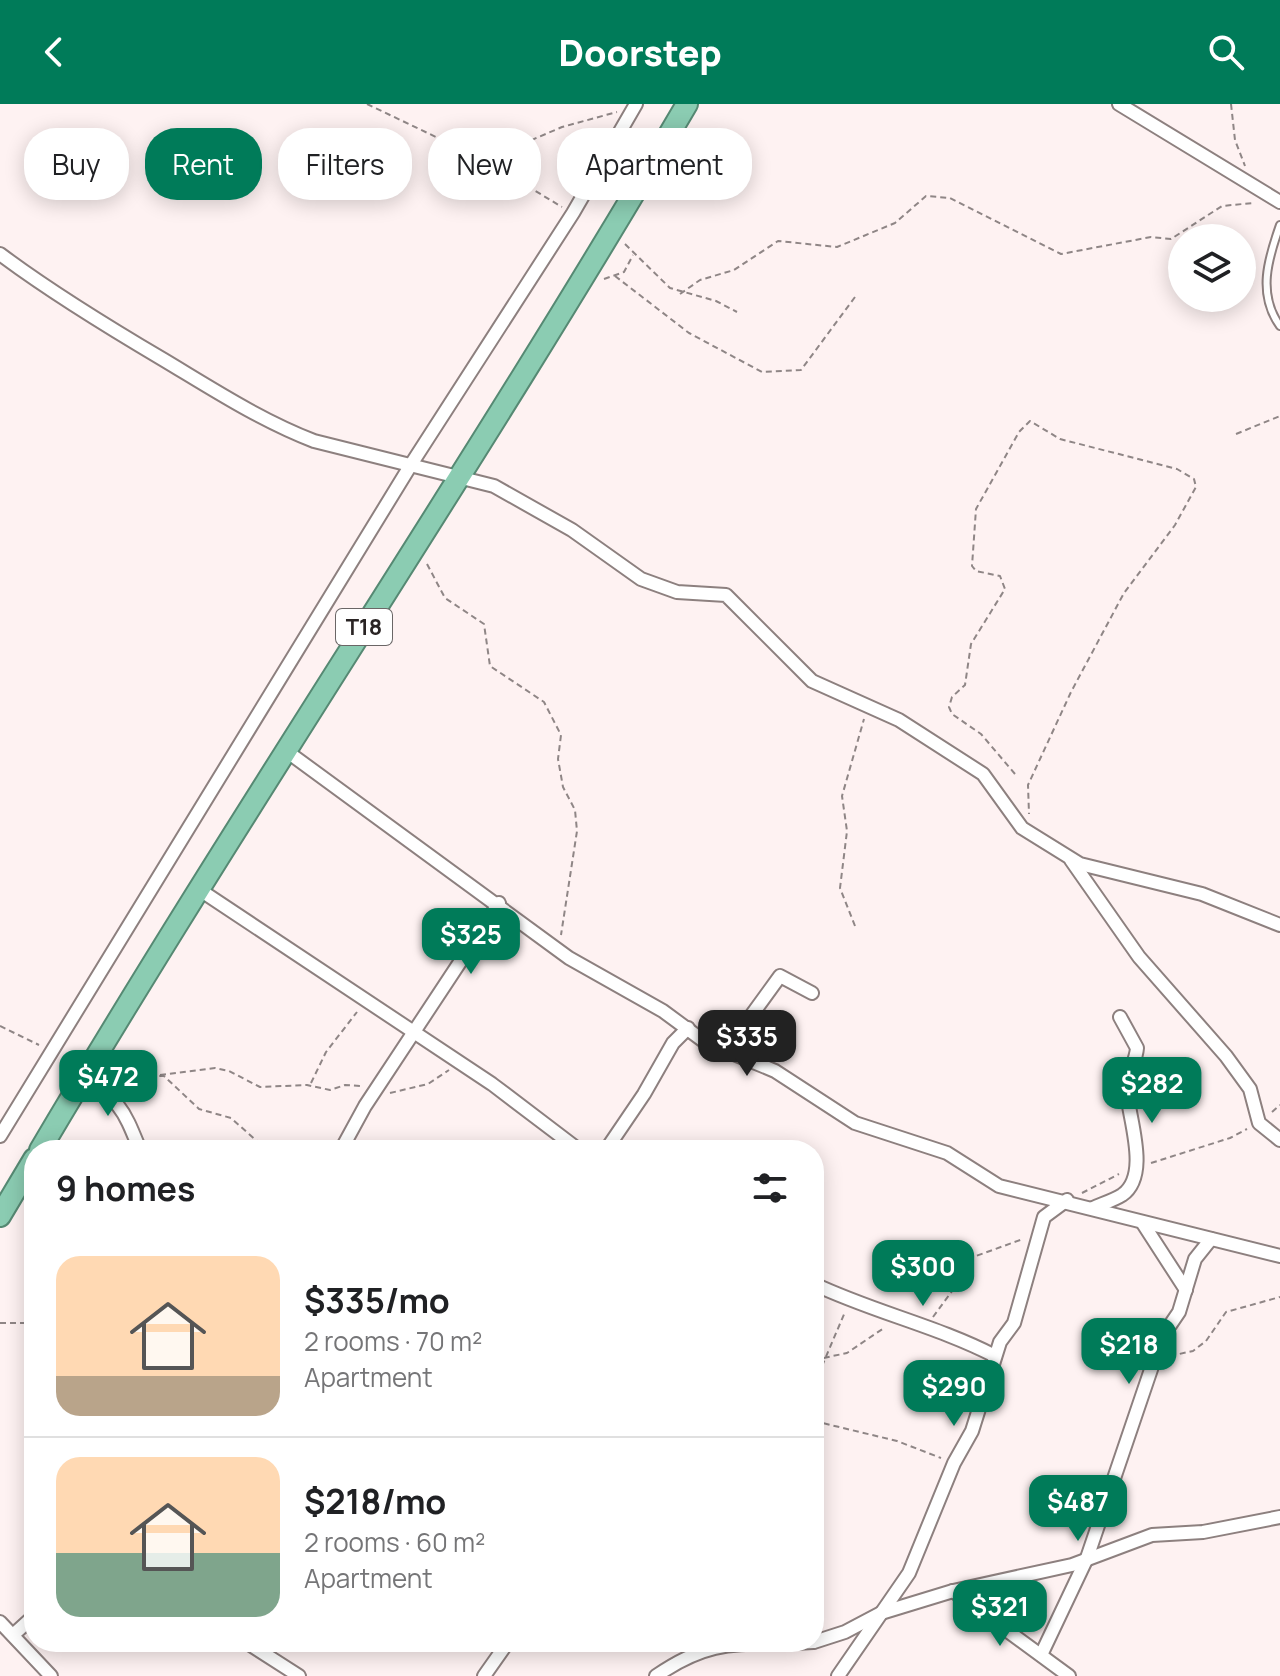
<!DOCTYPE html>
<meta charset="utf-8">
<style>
:root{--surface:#fff;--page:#f2f2f2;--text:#202124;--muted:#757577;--line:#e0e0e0;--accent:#007b59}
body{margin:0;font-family:Manrope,sans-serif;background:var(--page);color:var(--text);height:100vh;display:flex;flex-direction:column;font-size:30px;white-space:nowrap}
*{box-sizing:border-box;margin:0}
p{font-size:26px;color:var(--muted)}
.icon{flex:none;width:44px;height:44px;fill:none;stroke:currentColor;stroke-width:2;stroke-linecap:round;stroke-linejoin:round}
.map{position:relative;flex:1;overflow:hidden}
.drawer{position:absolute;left:24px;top:1036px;width:800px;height:512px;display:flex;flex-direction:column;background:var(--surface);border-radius:32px;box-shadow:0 4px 20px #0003}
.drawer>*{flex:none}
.guide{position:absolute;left:24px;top:24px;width:800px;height:72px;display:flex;gap:16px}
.tools{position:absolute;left:1168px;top:120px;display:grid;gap:16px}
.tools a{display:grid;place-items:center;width:88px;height:88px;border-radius:50%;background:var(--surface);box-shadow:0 4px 20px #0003;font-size:40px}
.price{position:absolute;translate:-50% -68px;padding:0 18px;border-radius:16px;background:var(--accent);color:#fff;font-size:26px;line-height:52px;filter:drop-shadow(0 2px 4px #0008)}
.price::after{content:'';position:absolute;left:50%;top:48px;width:24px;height:18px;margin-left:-12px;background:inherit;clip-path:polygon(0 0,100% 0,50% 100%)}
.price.current{background:#222;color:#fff}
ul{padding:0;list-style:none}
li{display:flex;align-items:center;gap:24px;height:200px;padding:0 32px}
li+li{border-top:2px solid var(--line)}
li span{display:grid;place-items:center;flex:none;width:224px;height:160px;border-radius:24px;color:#555}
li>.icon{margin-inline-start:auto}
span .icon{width:96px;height:96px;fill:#fffc;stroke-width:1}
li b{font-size:34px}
h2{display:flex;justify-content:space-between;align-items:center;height:96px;padding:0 32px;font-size:34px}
.pill{padding:0 28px;border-radius:32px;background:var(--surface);box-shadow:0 4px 20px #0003;font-size:28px;line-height:72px}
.pill.current{background:var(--accent);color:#fff}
header{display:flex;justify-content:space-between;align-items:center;height:104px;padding:0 32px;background:var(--accent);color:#fff;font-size:36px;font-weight:800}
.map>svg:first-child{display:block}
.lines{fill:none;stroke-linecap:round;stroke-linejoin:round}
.service-casing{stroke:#8d807f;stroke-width:10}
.minor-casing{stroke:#8d807f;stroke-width:16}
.trunk-casing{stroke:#568973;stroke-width:24}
.path{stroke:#8f8686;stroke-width:2;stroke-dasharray:6 4;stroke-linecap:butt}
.service{stroke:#fff;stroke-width:6}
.minor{stroke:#fff;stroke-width:12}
.trunk{stroke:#8bccb2;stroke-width:20}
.labels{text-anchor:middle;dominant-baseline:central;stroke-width:8;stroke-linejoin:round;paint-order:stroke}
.shield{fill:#fff;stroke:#6a6666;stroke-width:2}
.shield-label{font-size:22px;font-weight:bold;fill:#2a2424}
</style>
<header><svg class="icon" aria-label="back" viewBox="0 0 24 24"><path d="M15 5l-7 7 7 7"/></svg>Doorstep<svg class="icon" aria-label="search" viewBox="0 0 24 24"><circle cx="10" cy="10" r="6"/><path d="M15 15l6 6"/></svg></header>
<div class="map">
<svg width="1280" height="1572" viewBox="0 0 1280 1572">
<rect width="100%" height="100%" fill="#fef2f2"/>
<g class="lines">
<defs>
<path id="service" d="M1280,121C1268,155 1257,190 1280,222"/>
<g id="minor">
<path d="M1119,0L1280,98"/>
<path d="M0,150C52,189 108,223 164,256C214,286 260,316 314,337L494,382L572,426L641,475L677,488L726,491L812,577L899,616L983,670L1022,724L1080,760L1202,790L1280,821"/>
<path d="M285,646L569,854L663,907L705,938L775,967L855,1019L947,1049L999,1082L1280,1152"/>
<path d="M1071,756L1139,853L1226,952L1250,985L1259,1019L1280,1036"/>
<path d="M197,784L492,980L579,1046"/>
<path d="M727,945L780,872L812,889"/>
<path d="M81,975C121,996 124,1007 140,1046"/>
<path d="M0,1032L412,359L573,109L636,0"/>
<path d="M341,1046L365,1002L499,799"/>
<path d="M606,1046L644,990L673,939L688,924"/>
<path d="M1093,1104C1102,1100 1114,1096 1122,1091C1151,1071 1128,1013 1127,987C1126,973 1136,958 1137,944L1120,913"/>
<path d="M1142,1118L1186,1186"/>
<path d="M814,1180C873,1208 937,1222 995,1252"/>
<path d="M953,1487L1069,1572"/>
<path d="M0,1518L51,1572"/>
<path d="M13,1531L34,1512"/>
<path d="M246,1538L299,1572"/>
<path d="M814,1538L845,1528L881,1509L953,1487L1072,1461L1152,1431L1203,1428L1280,1413"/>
<path d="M1041,1551L1087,1454L1162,1233L1179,1208L1195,1155L1211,1135"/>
<path d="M484,1572L508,1538"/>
<path d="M656,1572C717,1530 744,1543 813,1538"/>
<path d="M838,1572L909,1469L954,1359L972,1327L1000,1238L1014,1219L1044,1113L1067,1096"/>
</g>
<g id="trunk">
<path d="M40,1046C249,693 480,354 687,0"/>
<path d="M0,1112L34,1055"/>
</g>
</defs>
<use href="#service" class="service-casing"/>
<use href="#minor" class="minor-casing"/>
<use href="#trunk" class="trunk-casing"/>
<g class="path">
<path d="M367,0L484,56L562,103"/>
<path d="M1231,0L1235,36L1245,62"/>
<path d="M485,56L562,23L617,8"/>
<path d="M625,140L670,184L716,197L737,208"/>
<path d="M615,172L689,229L762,268L801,266L855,193"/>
<path d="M604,175L624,168L633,151"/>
<path d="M680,190L700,176L734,166L778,137L837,143L895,119L926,92L950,94L1061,150L1151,133L1171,135L1222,102L1253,99"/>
<path d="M1236,330L1280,312"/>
<path d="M427,460L445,494L484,520L490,562L544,598L561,631L558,655L563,683L575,706L577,727L561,831"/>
<path d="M1015,670L981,630L952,610L949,603L952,593L965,581L971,540L1005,485L1000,472L976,467L972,462L976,405L1019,328L1030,317L1060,335L1177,365L1194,375L1196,383L1175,421L1124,489L1071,588L1028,681L1029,710"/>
<path d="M855,822L840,784L847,727L842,692L864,615"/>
<path d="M0,922L39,941"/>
<path d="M160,971L215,964L229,967L260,983L307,981L330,986L345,981L360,982"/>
<path d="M311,979L326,948L357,908"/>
<path d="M123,988L156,972H164L199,1005L231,1014L267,1046"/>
<path d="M390,989L428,980L449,966"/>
<path d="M1272,1008L1280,1001"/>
<path d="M1151,1059L1230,1034L1247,1025"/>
<path d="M1082,1089L1119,1070"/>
<path d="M933,1213L955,1183L962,1157L1023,1135"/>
<path d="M0,1219H34"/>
<path d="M1170,1252L1193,1247L1206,1237L1226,1208L1280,1193"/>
<path d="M814,1256L847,1249L884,1224"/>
<path d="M814,1291L822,1262L845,1208"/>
<path d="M814,1317L897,1337L941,1354"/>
</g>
<use href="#service" class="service"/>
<use href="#minor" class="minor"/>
<use href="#trunk" class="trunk"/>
</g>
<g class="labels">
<rect class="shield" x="336" y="505" width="56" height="36" rx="6"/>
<g class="shield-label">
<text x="364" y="523">T18</text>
</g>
</g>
</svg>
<div class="tools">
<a><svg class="icon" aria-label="layers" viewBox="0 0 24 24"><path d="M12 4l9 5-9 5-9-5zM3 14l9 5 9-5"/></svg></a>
</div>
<b class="price" style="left:471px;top:872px">$325</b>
<b class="price current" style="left:747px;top:974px">$335</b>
<b class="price" style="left:108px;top:1014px">$472</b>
<b class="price" style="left:1152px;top:1021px">$282</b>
<b class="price" style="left:923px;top:1204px">$300</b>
<b class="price" style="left:1129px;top:1282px">$218</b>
<b class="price" style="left:954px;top:1324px">$290</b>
<b class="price" style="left:1078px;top:1439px">$487</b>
<b class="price" style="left:1000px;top:1544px">$321</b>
<div class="guide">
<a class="pill">Buy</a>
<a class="pill current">Rent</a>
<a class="pill">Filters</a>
<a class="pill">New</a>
<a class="pill">Apartment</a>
</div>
<section class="drawer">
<h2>9 homes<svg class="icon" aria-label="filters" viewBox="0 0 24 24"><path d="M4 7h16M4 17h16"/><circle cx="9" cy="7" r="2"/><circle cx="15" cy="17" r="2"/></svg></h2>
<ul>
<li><span style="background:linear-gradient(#ffd9b3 75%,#b9a48a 0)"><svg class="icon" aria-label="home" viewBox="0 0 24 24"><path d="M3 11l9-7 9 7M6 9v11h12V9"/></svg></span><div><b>$335/mo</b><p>2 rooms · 70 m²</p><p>Apartment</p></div></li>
<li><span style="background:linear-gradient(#ffd9b3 60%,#7fa58c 0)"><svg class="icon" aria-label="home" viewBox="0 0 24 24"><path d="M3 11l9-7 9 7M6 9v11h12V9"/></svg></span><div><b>$218/mo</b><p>2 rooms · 60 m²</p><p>Apartment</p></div></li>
</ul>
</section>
</div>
